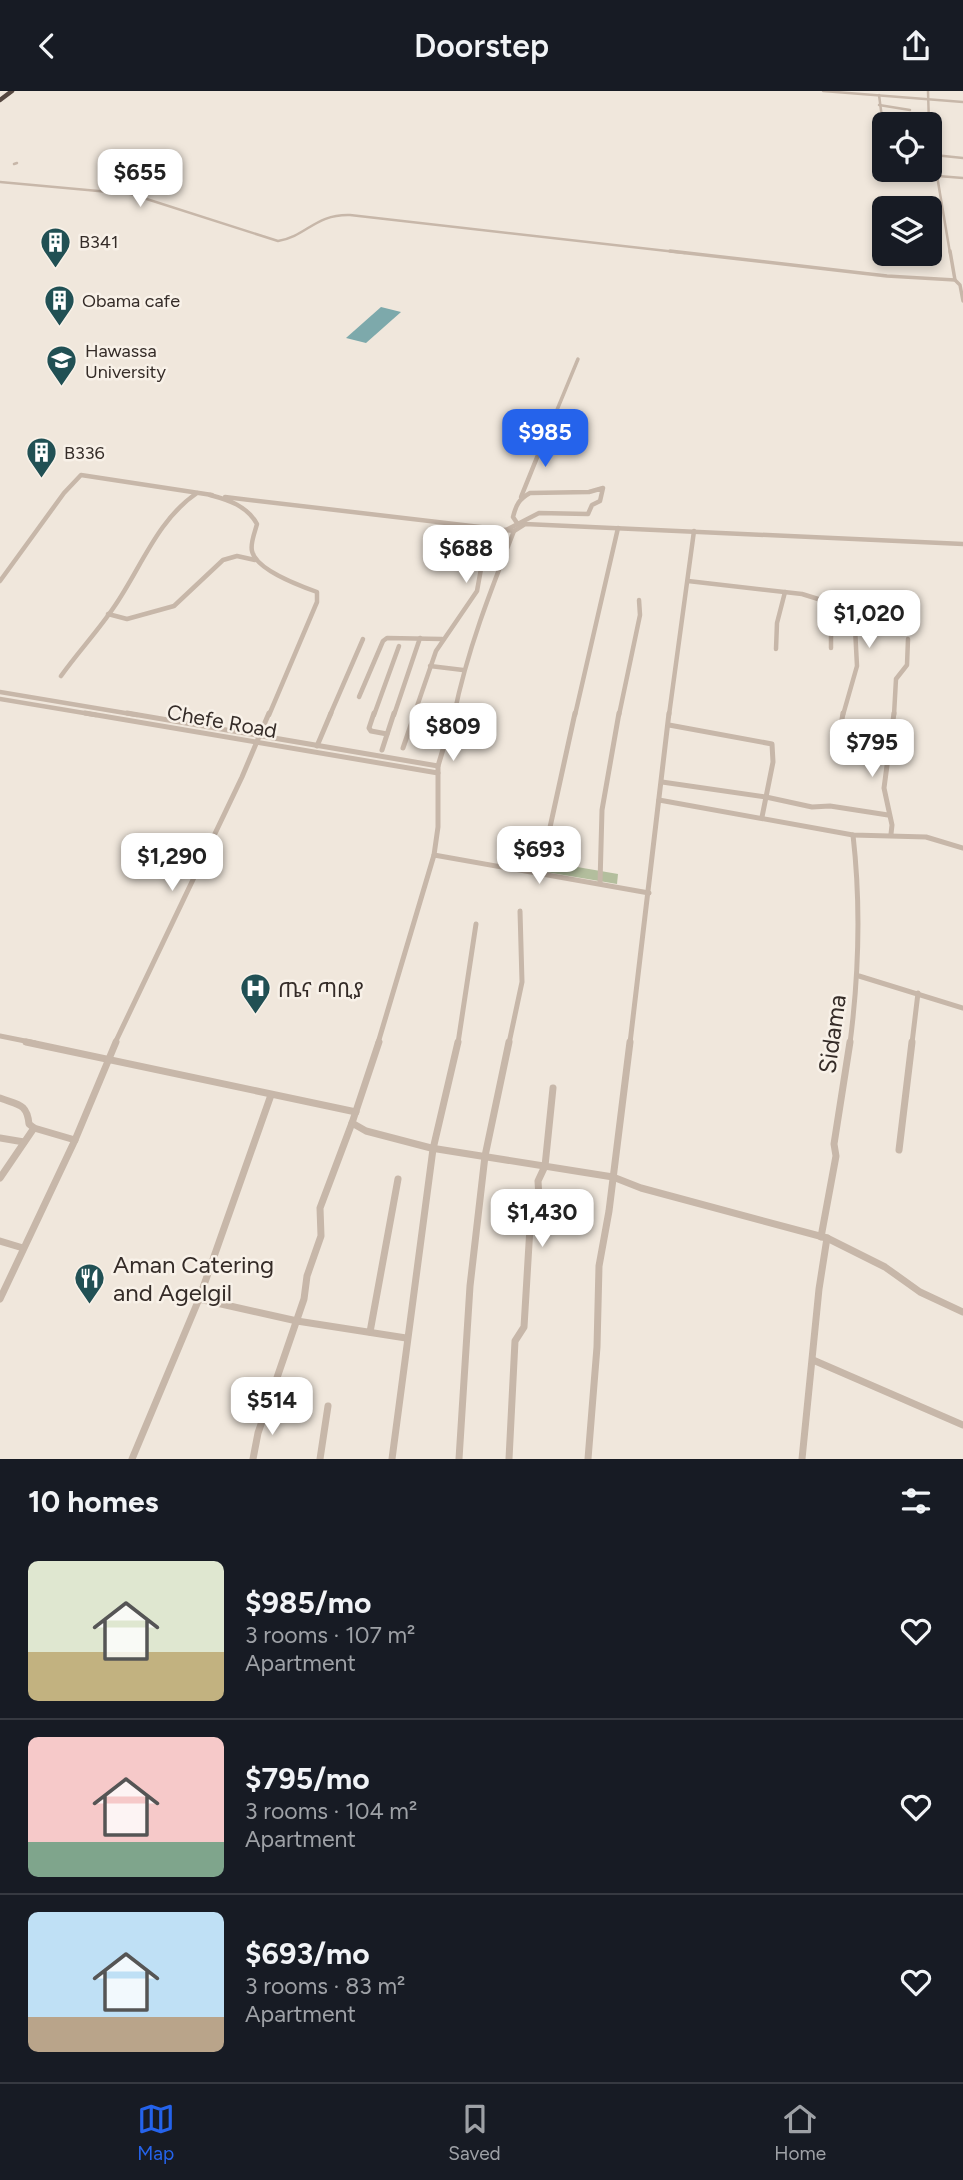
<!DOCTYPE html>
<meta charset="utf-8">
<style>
:root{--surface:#171b24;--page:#242831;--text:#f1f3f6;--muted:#9ea1a6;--line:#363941;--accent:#2563eb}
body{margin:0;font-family:Figtree,"Noto Sans Ethiopic",sans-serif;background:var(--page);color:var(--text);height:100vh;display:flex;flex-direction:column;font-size:26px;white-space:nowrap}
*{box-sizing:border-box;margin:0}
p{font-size:23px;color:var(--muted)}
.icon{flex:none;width:38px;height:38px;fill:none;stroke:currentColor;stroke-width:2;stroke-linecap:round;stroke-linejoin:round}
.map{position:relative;height:1368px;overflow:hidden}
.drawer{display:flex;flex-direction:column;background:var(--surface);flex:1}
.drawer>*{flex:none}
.controls{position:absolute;left:872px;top:21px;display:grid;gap:14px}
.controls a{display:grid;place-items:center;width:70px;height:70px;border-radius:10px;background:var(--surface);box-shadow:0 4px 10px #0003;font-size:35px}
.price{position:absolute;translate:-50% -60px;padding:0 16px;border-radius:14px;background:#fff;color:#222;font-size:23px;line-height:46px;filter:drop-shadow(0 2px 4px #0008)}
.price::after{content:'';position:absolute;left:50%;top:42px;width:21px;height:16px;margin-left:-10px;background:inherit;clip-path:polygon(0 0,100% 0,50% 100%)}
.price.active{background:var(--accent);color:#fff}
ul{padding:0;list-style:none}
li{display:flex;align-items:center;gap:21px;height:175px;padding:0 28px}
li+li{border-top:2px solid var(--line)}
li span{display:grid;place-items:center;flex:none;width:196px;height:140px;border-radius:10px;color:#555}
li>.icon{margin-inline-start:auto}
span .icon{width:84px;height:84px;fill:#fffc;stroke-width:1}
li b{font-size:30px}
h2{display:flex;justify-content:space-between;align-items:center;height:84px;padding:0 28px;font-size:30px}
header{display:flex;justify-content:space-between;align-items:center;height:91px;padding:0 28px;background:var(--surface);font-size:32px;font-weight:600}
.dock{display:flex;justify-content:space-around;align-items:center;height:98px;border-top:2px solid var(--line);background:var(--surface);font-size:19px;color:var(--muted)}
.dock a{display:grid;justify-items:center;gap:4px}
.dock .active{color:var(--accent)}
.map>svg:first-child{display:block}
.green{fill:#b3be9d}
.water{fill:#7da9ab}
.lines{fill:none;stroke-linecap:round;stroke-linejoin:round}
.minor-far4{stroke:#c7b7a9;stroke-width:2.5}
.minor-far3{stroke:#c7b7a9;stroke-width:3.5}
.minor-far2{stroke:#c7b7a9;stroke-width:4.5}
.minor-far1{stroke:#c7b7a9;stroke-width:5}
.minor{stroke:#c7b7a9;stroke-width:7}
.highway{stroke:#554740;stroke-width:4.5}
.labels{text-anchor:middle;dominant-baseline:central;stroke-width:5;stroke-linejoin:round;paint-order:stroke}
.far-poi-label{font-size:18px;fill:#352c28;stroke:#f8f1e8;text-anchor:start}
.street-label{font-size:21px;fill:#352c28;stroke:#f8f1e8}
.poi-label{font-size:21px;fill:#352c28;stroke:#f8f1e8;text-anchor:start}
.near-street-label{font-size:24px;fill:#352c28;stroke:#f8f1e8}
.near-poi-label{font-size:24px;fill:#352c28;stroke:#f8f1e8;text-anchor:start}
</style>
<header><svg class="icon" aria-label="back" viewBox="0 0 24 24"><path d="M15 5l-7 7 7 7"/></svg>Doorstep<svg class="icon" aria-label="share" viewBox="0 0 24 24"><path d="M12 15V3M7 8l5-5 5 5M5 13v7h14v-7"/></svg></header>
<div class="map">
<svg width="963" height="1368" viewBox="0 0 963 1368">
<rect width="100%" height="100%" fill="#f0e7dc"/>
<path class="green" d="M548,771L618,783L617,793L546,781Z"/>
<path class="water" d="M381,216L401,221L366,252L346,247Z"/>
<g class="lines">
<g class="minor-far4">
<path d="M823,0L963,11"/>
<path d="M928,0L929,33"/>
<path d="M879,4L884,42"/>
<path d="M879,14L910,19"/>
<path d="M929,37L950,162"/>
<path d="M934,64L963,67"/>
<path d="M14,73L17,72"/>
<path d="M938,85L963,87"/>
<path d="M0,91L131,103L278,150C307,145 315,123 350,124L685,162"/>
</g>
<g class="minor-far3">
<path d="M670,160L887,185L955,189L960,194L963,210"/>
<path d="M950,160L955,189"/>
<path d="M538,365L578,268"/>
</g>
<g class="minor-far2">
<path d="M210,404C229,409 247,415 257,433C255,441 250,452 252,460C256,479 300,495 317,501V511L269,624"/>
<path d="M225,406L514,440"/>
<path d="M521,406L538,364"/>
<path d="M504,440L539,422L588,423L592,414L600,410L603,397L589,401L530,402C519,408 516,414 513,426L517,432"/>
<path d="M0,490L64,402L81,384L212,404"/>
<path d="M688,490L802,503L831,512V557"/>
<path d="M831,512H850L854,518L857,575L843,624"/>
<path d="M108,523L127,528L174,515L223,469L237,465L255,469"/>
<path d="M776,558L777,532L785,501"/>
<path d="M430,575L463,579"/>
<path d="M61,585C78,561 98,540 114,516C141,477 157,429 197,402"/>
<path d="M0,601L137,624"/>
<path d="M359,606L383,550L387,547L442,548"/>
<path d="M0,608L96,624"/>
<path d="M330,624L363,548"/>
<path d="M374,624L399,555"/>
<path d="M394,624L420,547"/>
<path d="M414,624L436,560L477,500L488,439"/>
<path d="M454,624C467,560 490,501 514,440L525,433L963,453"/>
<path d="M575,624L618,437"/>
<path d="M619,624L640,524L639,509"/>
<path d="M669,624L694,440"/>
<path d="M894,624L896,588L907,574L908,548"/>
</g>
<g class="minor-far1">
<path d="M85,622L438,682"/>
<path d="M127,622L438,675"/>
<path d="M374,622L369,637L371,640L387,643"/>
<path d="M669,634L772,653L773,671L762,726"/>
<path d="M840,641L843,622"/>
<path d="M317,655L331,622"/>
<path d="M403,657L415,622"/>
<path d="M382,659L394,622"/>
<path d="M662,691L766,706L812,716L830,715L888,724"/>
<path d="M659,709L853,744L926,746L963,757"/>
<path d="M891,743L892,734L884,697L894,622"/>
<path d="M434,764L649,802"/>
<path d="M540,782L575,622"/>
<path d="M600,792L602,719L619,622"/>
<path d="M859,885L963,917"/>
<path d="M0,945L35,952"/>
<path d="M115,952L242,686L269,622"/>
<path d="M378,952L434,764L438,736V675L454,622"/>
<path d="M458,952L476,833"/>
<path d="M509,952L522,891L520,820"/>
<path d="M630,952L669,622"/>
<path d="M850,952C859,883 861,814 853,744"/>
<path d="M912,952L918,902"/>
</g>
<g class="minor">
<path d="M26,951L356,1021"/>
<path d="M379,951L352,1032L366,1040L431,1057L613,1086L641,1097L827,1147L885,1176L920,1201L963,1221"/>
<path d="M0,1007C18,1014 27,1012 29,1033L34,1037L75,1049"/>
<path d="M0,1047L24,1051"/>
<path d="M899,1059L912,951"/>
<path d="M0,1087L34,1037"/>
<path d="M821,1146L836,1065L834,1053L850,951"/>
<path d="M0,1150L23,1157"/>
<path d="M0,1208L75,1049L116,951"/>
<path d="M199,1208L297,1230L406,1247"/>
<path d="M370,1241L398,1088"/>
<path d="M813,1269L963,1334"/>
<path d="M132,1368L199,1208L271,1004"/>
<path d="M253,1368L258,1342L304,1208L307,1185L321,1145L320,1117L352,1032"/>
<path d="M320,1368L328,1315"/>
<path d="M392,1368L433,1058L458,951"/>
<path d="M459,1368L470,1195L485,1065L509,951"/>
<path d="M509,1368L515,1250L524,1236L530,1136L539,1107L538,1090L545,1075L553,997"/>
<path d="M588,1368L597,1256L599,1175L609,1120L630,951"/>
<path d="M802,1368L819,1198L827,1147"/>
</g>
<path class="highway" d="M0,9L12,0"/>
</g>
<defs>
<symbol id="building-pin" viewBox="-11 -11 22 30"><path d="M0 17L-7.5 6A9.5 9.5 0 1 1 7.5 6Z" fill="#215054" stroke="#f8f1e8"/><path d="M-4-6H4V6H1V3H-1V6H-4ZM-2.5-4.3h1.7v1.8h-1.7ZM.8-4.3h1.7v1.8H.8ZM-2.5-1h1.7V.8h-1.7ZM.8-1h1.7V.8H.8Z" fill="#fff"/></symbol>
<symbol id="university-pin" viewBox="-11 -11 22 30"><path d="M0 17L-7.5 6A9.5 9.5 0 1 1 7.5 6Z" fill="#215054" stroke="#f8f1e8"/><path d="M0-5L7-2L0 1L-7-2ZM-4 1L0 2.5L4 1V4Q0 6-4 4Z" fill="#fff"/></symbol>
<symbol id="hospital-pin" viewBox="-11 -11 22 30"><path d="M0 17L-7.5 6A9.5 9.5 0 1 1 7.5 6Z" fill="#215054" stroke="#f8f1e8"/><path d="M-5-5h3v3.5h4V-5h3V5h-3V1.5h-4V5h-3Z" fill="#fff"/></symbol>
<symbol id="restaurant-pin" viewBox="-11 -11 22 30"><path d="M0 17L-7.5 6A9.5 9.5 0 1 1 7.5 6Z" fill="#215054" stroke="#f8f1e8"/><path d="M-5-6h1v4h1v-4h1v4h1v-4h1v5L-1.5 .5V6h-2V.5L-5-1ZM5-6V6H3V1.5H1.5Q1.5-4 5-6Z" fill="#fff"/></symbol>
</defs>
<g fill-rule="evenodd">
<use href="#building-pin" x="38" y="134" width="35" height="47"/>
<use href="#building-pin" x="42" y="192" width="35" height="47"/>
<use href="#university-pin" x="44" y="252" width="35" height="47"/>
<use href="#building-pin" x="24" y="344" width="35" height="47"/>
<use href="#hospital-pin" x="238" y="880" width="35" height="47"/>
<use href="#restaurant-pin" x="72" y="1170" width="35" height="47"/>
</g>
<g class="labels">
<g class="far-poi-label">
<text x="79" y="151">B341</text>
<text x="82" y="210">Obama cafe</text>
<text x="85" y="260">Hawassa<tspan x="85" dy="21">University</tspan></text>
<text x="64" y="362">B336</text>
</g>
<g class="street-label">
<text transform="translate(222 630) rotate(10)">Chefe Road</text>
</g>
<g class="poi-label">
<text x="278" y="898">ጤና ጣቢያ</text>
</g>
<g class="near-street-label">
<text transform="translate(832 943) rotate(-82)">Sidama</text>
</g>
<g class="near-poi-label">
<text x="113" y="1173">Aman Catering<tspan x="113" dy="28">and Agelgil</tspan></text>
</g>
</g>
</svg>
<div class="controls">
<a><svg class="icon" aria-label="locate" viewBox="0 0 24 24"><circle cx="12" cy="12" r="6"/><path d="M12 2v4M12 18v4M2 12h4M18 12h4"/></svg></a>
<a><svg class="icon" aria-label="layers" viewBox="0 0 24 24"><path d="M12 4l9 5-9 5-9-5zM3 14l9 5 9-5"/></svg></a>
</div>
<b class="price" style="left:140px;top:118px">$655</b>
<b class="price active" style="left:545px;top:378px">$985</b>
<b class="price" style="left:466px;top:494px">$688</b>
<b class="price" style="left:869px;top:559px">$1,020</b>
<b class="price" style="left:453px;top:672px">$809</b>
<b class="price" style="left:872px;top:688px">$795</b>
<b class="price" style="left:539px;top:795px">$693</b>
<b class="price" style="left:172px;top:802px">$1,290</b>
<b class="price" style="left:542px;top:1158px">$1,430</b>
<b class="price" style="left:272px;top:1346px">$514</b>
</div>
<section class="drawer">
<h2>10 homes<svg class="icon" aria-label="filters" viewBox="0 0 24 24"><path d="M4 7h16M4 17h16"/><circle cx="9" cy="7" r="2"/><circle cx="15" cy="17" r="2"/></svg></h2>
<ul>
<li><span style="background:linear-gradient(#dfe7d0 65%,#c2b280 0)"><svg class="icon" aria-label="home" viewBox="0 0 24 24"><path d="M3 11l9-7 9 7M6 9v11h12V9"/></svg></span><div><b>$985/mo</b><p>3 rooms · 107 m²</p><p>Apartment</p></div><svg class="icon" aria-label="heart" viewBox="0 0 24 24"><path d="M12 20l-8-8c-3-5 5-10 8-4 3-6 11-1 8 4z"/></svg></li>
<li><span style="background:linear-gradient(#f6c9c9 75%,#7fa58c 0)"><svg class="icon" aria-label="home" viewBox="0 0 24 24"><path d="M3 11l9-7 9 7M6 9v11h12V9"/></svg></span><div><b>$795/mo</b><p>3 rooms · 104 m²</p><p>Apartment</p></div><svg class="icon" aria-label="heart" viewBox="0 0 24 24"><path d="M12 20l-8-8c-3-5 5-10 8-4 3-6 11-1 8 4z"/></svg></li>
<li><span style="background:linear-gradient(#bfe0f5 75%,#b9a48a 0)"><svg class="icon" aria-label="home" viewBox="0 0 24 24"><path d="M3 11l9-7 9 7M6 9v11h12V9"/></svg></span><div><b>$693/mo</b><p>3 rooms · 83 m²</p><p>Apartment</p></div><svg class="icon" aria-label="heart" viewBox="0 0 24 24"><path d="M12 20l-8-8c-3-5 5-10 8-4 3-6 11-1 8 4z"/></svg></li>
</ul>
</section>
<nav class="dock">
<a class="active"><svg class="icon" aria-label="map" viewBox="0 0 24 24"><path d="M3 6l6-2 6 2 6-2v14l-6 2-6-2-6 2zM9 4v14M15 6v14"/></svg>Map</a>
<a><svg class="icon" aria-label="saved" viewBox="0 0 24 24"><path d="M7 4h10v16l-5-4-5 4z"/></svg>Saved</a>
<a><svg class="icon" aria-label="home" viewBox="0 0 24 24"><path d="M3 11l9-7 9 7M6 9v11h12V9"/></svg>Home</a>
</nav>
